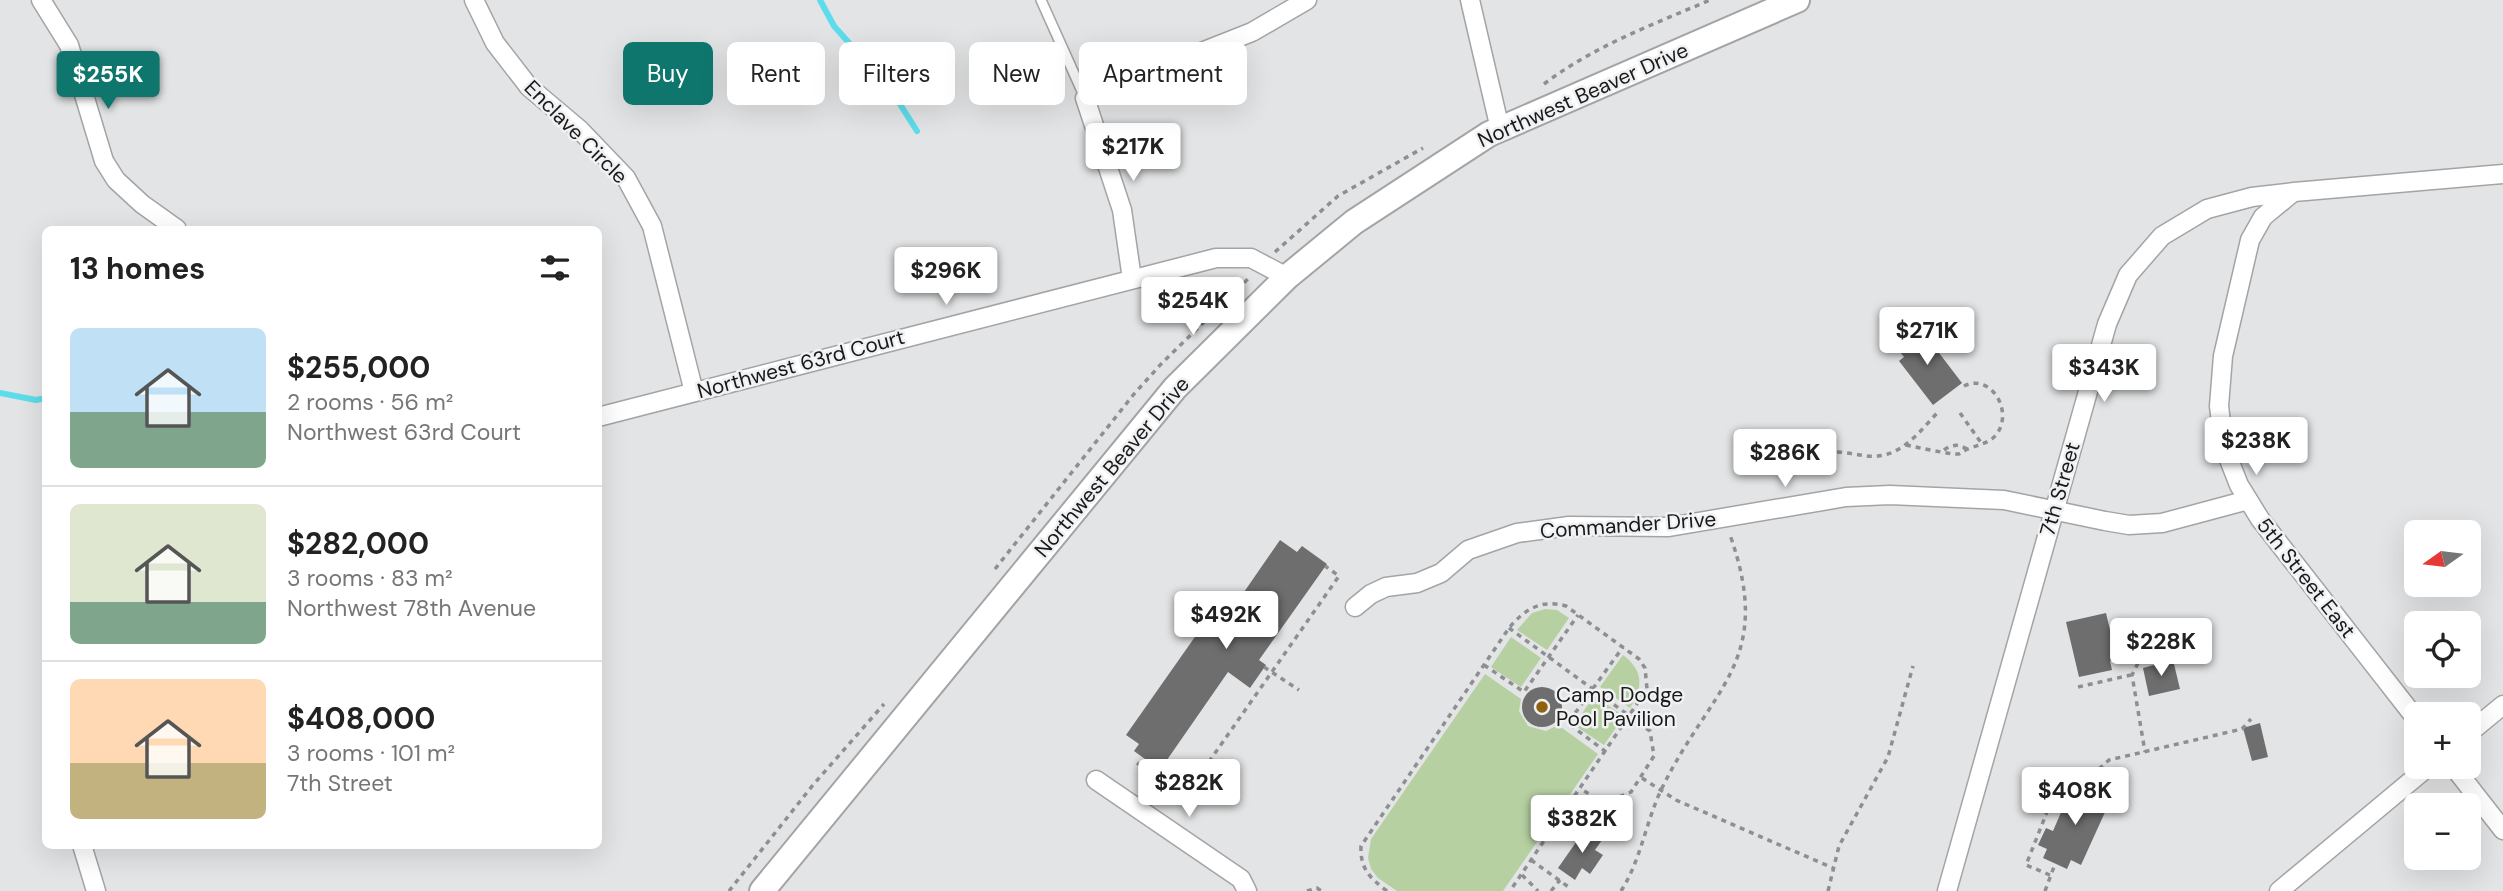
<!DOCTYPE html>
<meta charset="utf-8">
<style>
:root{--surface:#fff;--page:#f2f2f2;--text:#222;--muted:#767676;--line:#e0e0e0;--accent:#0f766e}
body{margin:0;font-family:"DM Sans",sans-serif;background:var(--page);color:var(--text);height:100vh;display:flex;flex-direction:column;font-size:26px;white-space:nowrap}
*{box-sizing:border-box;margin:0}
p{font-size:23px;color:var(--muted)}
.icon{flex:none;width:38px;height:38px;fill:none;stroke:currentColor;stroke-width:2;stroke-linecap:round;stroke-linejoin:round}
.map{position:relative;flex:1;overflow:hidden}
.panel{position:absolute;left:42px;top:226px;width:560px;height:623px;display:flex;flex-direction:column;background:var(--surface);border-radius:10px;box-shadow:0 7px 28px #0002}
.panel>*{flex:none}
.guide{position:absolute;left:623px;top:42px;width:665px;height:63px;display:flex;gap:14px}
.needle{width:46px;rotate:256deg}
.controls{position:absolute;left:2404px;top:520px;display:grid;gap:14px}
.controls a{display:grid;place-items:center;width:77px;height:77px;border-radius:10px;background:var(--surface);box-shadow:0 7px 28px #0002;font-size:35px}
.price{position:absolute;translate:-50% -60px;padding:0 16px;border-radius:7px;background:#fff;color:#222;font-size:23px;line-height:46px;filter:drop-shadow(0 2px 4px #0008)}
.price::after{content:'';position:absolute;left:50%;top:42px;width:21px;height:16px;margin-left:-10px;background:inherit;clip-path:polygon(0 0,100% 0,50% 100%)}
.price.current{background:var(--accent);color:#fff}
ul{padding:0;list-style:none}
li{display:flex;align-items:center;gap:21px;height:175px;padding:0 28px}
li+li{border-top:2px solid var(--line)}
li span{display:grid;place-items:center;flex:none;width:196px;height:140px;border-radius:10px;color:#555}
li>.icon{margin-inline-start:auto}
span .icon{width:84px;height:84px;fill:#fffc;stroke-width:1}
li b{font-size:30px}
h2{display:flex;justify-content:space-between;align-items:center;height:84px;padding:0 28px;font-size:30px}
.chip{padding:0 24px;border-radius:10px;background:var(--surface);box-shadow:0 7px 28px #0002;font-size:24px;line-height:63px}
.chip.current{background:var(--accent);color:#fff}
.map>svg:first-child{display:block}
.green{fill:#b6d0a2}
.lines{fill:none;stroke-linecap:round;stroke-linejoin:round}
.stream{stroke:#5dddeb;stroke-width:6}
.building{fill:#6f6e6f}
.lane-casing{stroke:#a4a4a6;stroke-width:12}
.street-casing{stroke:#a4a4a6;stroke-width:21}
.secondary-casing{stroke:#a4a4a6;stroke-width:28}
.path{stroke:#8e8f90;stroke-width:3.5;stroke-dasharray:5 5;stroke-linecap:butt}
.lane{stroke:#fff;stroke-width:9}
.street{stroke:#fff;stroke-width:18}
.secondary{stroke:#fff;stroke-width:24}
.poi-dot{fill:#90600d;stroke:#f0f1f2;stroke-width:2.5}
.labels{text-anchor:middle;dominant-baseline:central;stroke-width:5;stroke-linejoin:round;paint-order:stroke}
.street-label{font-size:21px;fill:#19191a;stroke:#f0f1f2}
.poi-label{font-size:21px;fill:#19191a;stroke:#f0f1f2;text-anchor:start}
</style>
<div class="map">
<svg width="2503" height="891" viewBox="0 0 2503 891">
<rect width="100%" height="100%" fill="#e3e4e5"/>
<g class="green">
<path d="M1545,609L1557,610L1569,618L1547,650L1517,630L1532,613Z"/>
<path d="M1511,637L1541,658L1521,687L1491,667Z"/>
<path d="M1623,655C1643,670 1644,687 1630,708L1600,687Z"/>
<path d="M1485,674L1521,699L1519,711L1528,726L1546,731L1558,725L1598,754L1503,891H1397L1378,878L1371,869L1368,858L1371,839Z"/>
<path d="M1594,696L1624,716L1604,745L1574,725Z"/>
</g>
<g class="lines">
<g class="stream">
<path d="M820,0L834,26L891,90L917,131"/>
<path d="M0,393L36,400L46,398"/>
</g>
</g>
<g class="building">
<path d="M1920,328L1962,383L1933,405L1899,361L1904,357L1896,347Z"/>
<path d="M1280,540L1297,552L1302,546L1327,564L1259,660L1266,665L1250,688L1228,672L1160,770L1134,751L1139,744L1126,735L1204,624L1208,627L1226,602L1233,608Z"/>
<path d="M2106,613L2117,660L2110,661L2112,670L2079,677L2066,622Z"/>
<path d="M2173,660L2180,689L2149,696L2143,668Z"/>
<circle cx="1542" cy="707" r="20"/>
<path d="M2260,723L2268,757L2252,761L2243,728Z"/>
<path d="M2074,782L2111,799L2081,865L2071,860L2067,869L2043,858L2047,849L2038,845L2046,828L2053,831Z"/>
<path d="M1586,828L1602,840L1595,850L1603,855L1590,874L1582,868L1575,880L1558,868Z"/>
</g>
<g class="lines">
<defs>
<path id="lane" d="M1041,0L1085,98"/>
<g id="street">
<path d="M41,0L69,45L104,161L116,180L142,204L177,229"/>
<path d="M474,0L495,43L529,87L580,130L626,178L652,226L694,392"/>
<path d="M1470,0L1500,129"/>
<path d="M2291,194L2263,217L2250,240L2223,356L2219,406L2224,447L2239,485L2260,519L2417,720"/>
<path d="M1132,279L1122,210L1085,98L1252,32L1307,0"/>
<path d="M598,417L1216,258H1251L1287,277"/>
<path d="M1355,607L1371,594L1386,587L1417,583L1441,573L1468,550L1517,533L1569,526L1669,527L1846,497L1890,495L2004,500L2105,521L2129,525L2162,523L2248,500"/>
<path d="M2469,733L2503,705"/>
<path d="M2453,766L2503,830"/>
<path d="M1096,780L1241,879L1247,891"/>
<path d="M82,845L96,891"/>
<path d="M1947,891L2107,324L2128,275L2162,236L2207,209L2252,197L2294,192L2503,174"/>
<path d="M2279,891L2429,766"/>
</g>
<path id="secondary" d="M762,891L1175,388L1287,277L1354,222L1489,134L1797,0"/>
</defs>
<use href="#lane" class="lane-casing"/>
<use href="#street" class="street-casing"/>
<use href="#secondary" class="secondary-casing"/>
<g class="path">
<path d="M1544,84C1594,46 1652,25 1710,0"/>
<path d="M1275,252L1338,196L1423,148"/>
<path d="M1960,413L1982,444"/>
<path d="M1906,445C1917,447 1951,455 1959,454C1964,452 1963,451 1968,449C1977,445 1986,444 1993,438C2017,416 1992,370 1962,387"/>
<path d="M1944,450C1952,444 1959,444 1967,449"/>
<path d="M1781,472C1799,464 1818,452 1838,452C1857,453 1874,461 1893,452C1911,444 1924,427 1938,412"/>
<path d="M995,569L1134,394L1162,363L1250,277"/>
<path d="M1509,628L1650,731L1654,756L1631,792L1604,803L1581,789"/>
<path d="M2138,663L2132,675L2145,752"/>
<path d="M1484,665L1524,692L1578,615"/>
<path d="M1264,667L1299,690"/>
<path d="M2078,687L2131,675"/>
<path d="M1606,752L1568,723L1623,647"/>
<path d="M1137,763L1185,796L1339,576L1325,566"/>
<path d="M2099,769L2109,760L2242,729L2251,719"/>
<path d="M1642,778L1676,800L1833,868"/>
<path d="M2053,800L2064,805"/>
<path d="M1531,860L1570,888"/>
<path d="M1522,875L1538,891"/>
<path d="M2050,875L2026,865L2060,779"/>
<path d="M729,891L813,785L884,704"/>
<path d="M1307,891L1317,888L1321,891"/>
<path d="M1387,891C1370,878 1360,869 1361,846L1509,628C1525,609 1541,599 1566,606L1639,659L1645,668L1647,689L1510,891"/>
<path d="M1551,891L1560,880"/>
<path d="M1621,891C1641,860 1646,821 1662,788C1712,686 1775,662 1730,535"/>
<path d="M1828,891L1839,846L1888,757L1913,666"/>
<path d="M2045,891L2055,864"/>
</g>
<use href="#lane" class="lane"/>
<use href="#street" class="street"/>
<use href="#secondary" class="secondary"/>
</g>
<circle class="poi-dot" cx="1542" cy="707" r="7"/>
<g class="labels">
<g class="street-label">
<text transform="translate(1583 95) rotate(-24)">Northwest Beaver Drive</text>
<text transform="translate(576 132) rotate(45)">Enclave Circle</text>
<text transform="translate(801 364) rotate(-15)">Northwest 63rd Court</text>
<text transform="translate(1112 467) rotate(-50)">Northwest Beaver Drive</text>
<text transform="translate(2060 489) rotate(-74)">7th Street</text>
<text transform="translate(1628 525) rotate(-4)">Commander Drive</text>
<text transform="translate(2306 578) rotate(52)">5th Street East</text>
</g>
<g class="poi-label">
<text x="1556" y="695">Camp Dodge<tspan x="1556" dy="24">Pool Pavilion</tspan></text>
</g>
</g>
</svg>
<div class="controls">
<a><svg class="needle" viewBox="-14 -14 28 28"><path d="M0-13l5 13h-10z" fill="#e53935"/><path d="M0 13l5-13h-10z" fill="#767676"/></svg></a>
<a><svg class="icon" aria-label="locate" viewBox="0 0 24 24"><circle cx="12" cy="12" r="6"/><path d="M12 2v4M12 18v4M2 12h4M18 12h4"/></svg></a>
<a>+</a>
<a>−</a>
</div>
<b class="price current" style="left:108px;top:111px">$255K</b>
<b class="price" style="left:1133px;top:183px">$217K</b>
<b class="price" style="left:946px;top:307px">$296K</b>
<b class="price" style="left:1193px;top:337px">$254K</b>
<b class="price" style="left:1927px;top:367px">$271K</b>
<b class="price" style="left:2104px;top:404px">$343K</b>
<b class="price" style="left:2256px;top:477px">$238K</b>
<b class="price" style="left:1785px;top:489px">$286K</b>
<b class="price" style="left:1226px;top:651px">$492K</b>
<b class="price" style="left:2161px;top:678px">$228K</b>
<b class="price" style="left:1189px;top:819px">$282K</b>
<b class="price" style="left:2075px;top:827px">$408K</b>
<b class="price" style="left:1582px;top:855px">$382K</b>
<div class="guide">
<a class="chip current">Buy</a>
<a class="chip">Rent</a>
<a class="chip">Filters</a>
<a class="chip">New</a>
<a class="chip">Apartment</a>
</div>
<section class="panel">
<h2>13 homes<svg class="icon" aria-label="filters" viewBox="0 0 24 24"><path d="M4 7h16M4 17h16"/><circle cx="9" cy="7" r="2"/><circle cx="15" cy="17" r="2"/></svg></h2>
<ul>
<li><span style="background:linear-gradient(#bfe0f5 60%,#7fa58c 0)"><svg class="icon" aria-label="home" viewBox="0 0 24 24"><path d="M3 11l9-7 9 7M6 9v11h12V9"/></svg></span><div><b>$255,000</b><p>2 rooms · 56 m²</p><p>Northwest 63rd Court</p></div></li>
<li><span style="background:linear-gradient(#dfe7d0 70%,#7fa58c 0)"><svg class="icon" aria-label="home" viewBox="0 0 24 24"><path d="M3 11l9-7 9 7M6 9v11h12V9"/></svg></span><div><b>$282,000</b><p>3 rooms · 83 m²</p><p>Northwest 78th Avenue</p></div></li>
<li><span style="background:linear-gradient(#ffd9b3 60%,#c2b280 0)"><svg class="icon" aria-label="home" viewBox="0 0 24 24"><path d="M3 11l9-7 9 7M6 9v11h12V9"/></svg></span><div><b>$408,000</b><p>3 rooms · 101 m²</p><p>7th Street</p></div></li>
</ul>
</section>
</div>
